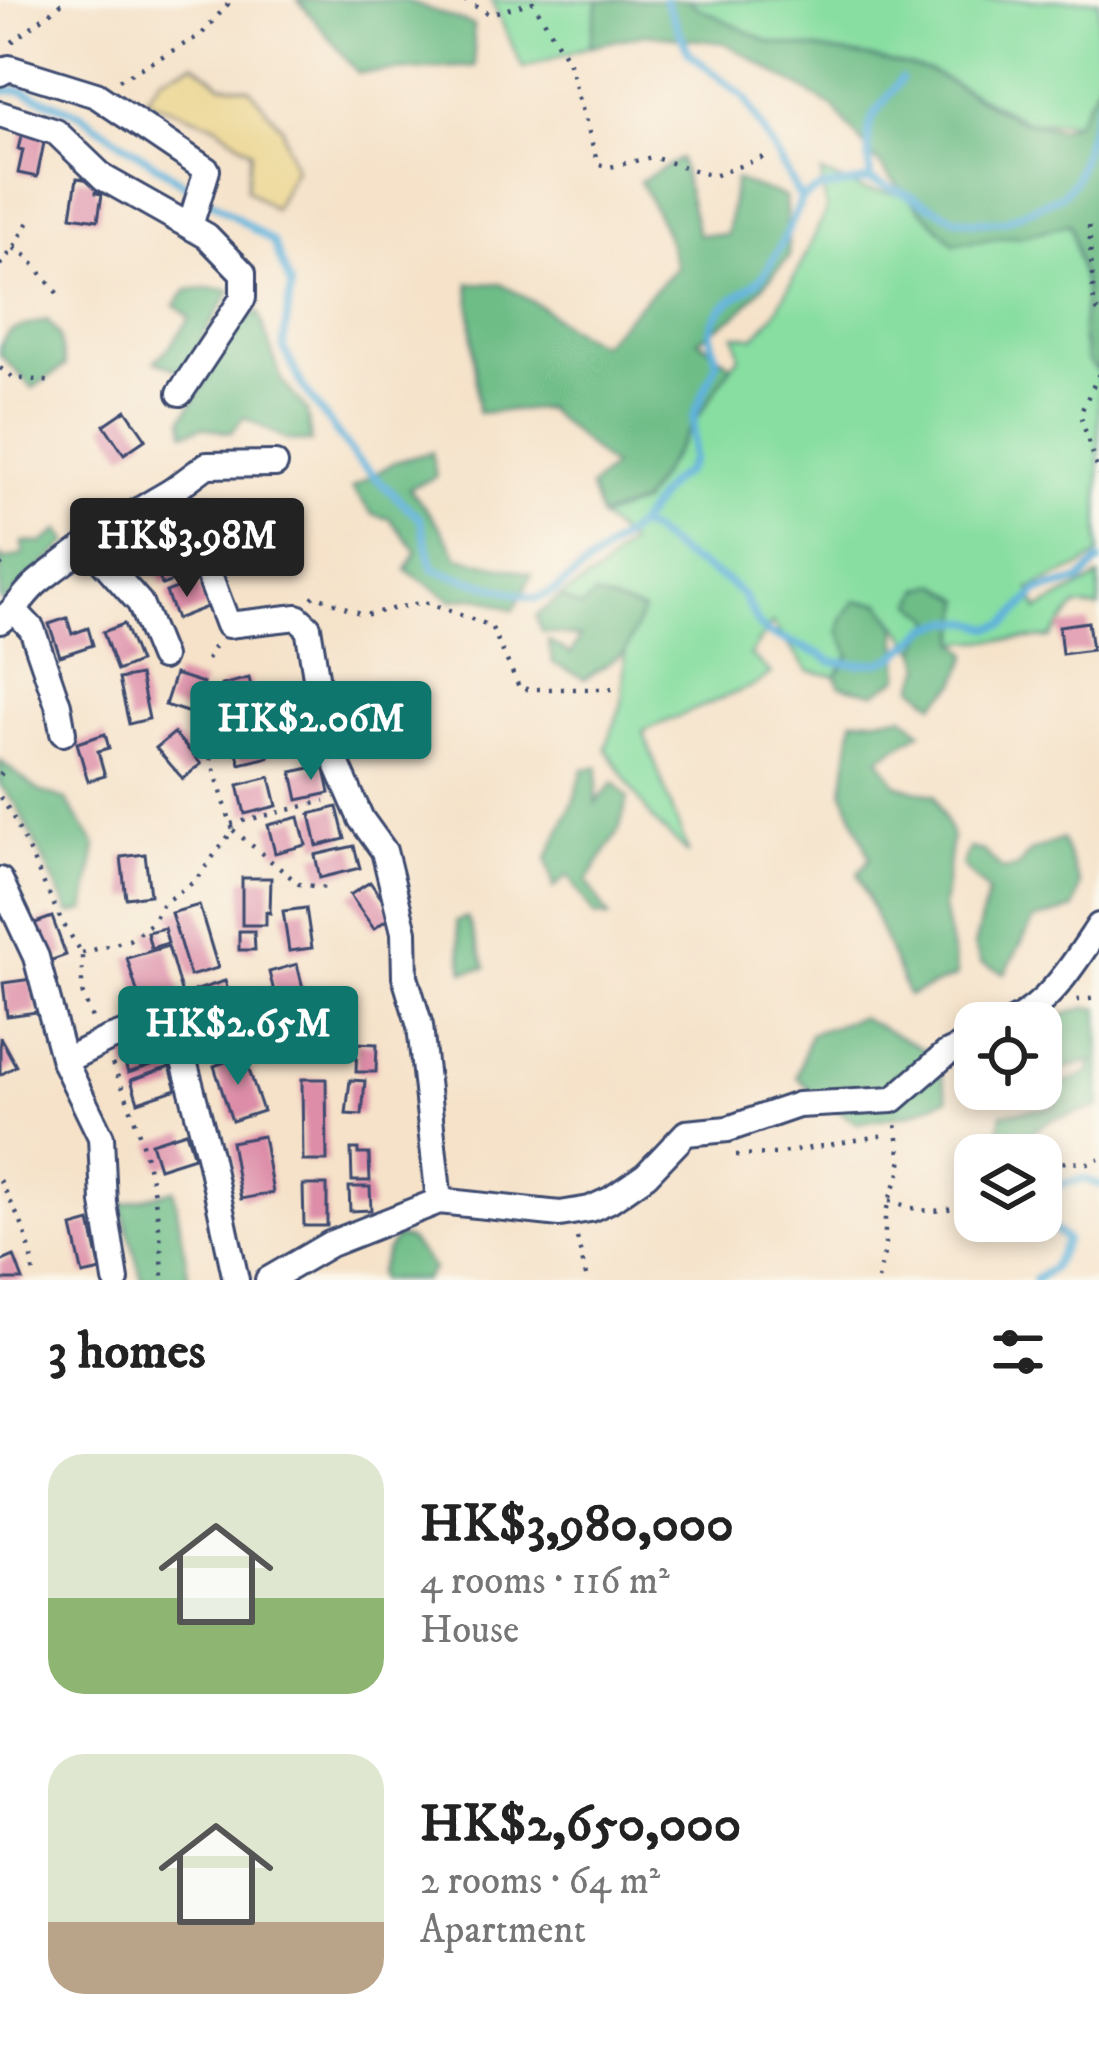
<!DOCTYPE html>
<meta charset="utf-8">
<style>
:root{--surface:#fff;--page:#f2f2f2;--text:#222;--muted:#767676;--accent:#0f766e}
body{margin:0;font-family:"IM FELL DW Pica",serif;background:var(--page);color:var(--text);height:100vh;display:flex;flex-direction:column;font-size:45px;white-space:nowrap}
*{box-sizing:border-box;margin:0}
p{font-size:39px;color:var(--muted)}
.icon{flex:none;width:66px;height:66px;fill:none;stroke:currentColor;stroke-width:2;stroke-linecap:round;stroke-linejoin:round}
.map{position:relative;height:1280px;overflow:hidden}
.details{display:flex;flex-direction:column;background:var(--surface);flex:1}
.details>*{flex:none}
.fabs{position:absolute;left:954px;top:1002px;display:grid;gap:24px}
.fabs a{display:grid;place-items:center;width:108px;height:108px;border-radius:24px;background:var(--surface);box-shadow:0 6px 18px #0003;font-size:60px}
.price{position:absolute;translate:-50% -102px;padding:0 27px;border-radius:12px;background:var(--accent);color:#fff;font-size:39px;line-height:78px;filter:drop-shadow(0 3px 6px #0008)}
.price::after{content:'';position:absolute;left:50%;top:72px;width:36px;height:27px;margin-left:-18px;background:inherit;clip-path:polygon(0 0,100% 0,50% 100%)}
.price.selected{background:#222;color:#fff}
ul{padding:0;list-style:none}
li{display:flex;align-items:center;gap:36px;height:300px;padding:0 48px}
li span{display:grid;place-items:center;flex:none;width:336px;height:240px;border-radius:36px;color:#555}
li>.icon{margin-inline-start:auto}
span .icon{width:144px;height:144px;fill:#fffc;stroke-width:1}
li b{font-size:51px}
h2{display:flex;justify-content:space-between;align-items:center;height:144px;padding:0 48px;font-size:51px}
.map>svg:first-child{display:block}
.green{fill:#88dea1;stroke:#528680;stroke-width:3}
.forest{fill:#6ebd87;stroke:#447672;stroke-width:3}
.sand{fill:#eeda9e;stroke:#84847e;stroke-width:3}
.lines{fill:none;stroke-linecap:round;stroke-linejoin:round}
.stream{stroke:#60b2db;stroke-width:8}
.building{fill:#dd8da8}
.minor-casing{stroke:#3c4a6e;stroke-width:30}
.path{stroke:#3c4a6e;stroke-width:4.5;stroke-dasharray:3 9;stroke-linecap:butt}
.minor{stroke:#fff;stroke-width:24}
</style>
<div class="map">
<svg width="1099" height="1280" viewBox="0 0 1099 1280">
<rect width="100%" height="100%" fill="#fbf7ec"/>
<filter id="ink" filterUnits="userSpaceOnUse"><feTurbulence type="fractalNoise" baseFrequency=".00833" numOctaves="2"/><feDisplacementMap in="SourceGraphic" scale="24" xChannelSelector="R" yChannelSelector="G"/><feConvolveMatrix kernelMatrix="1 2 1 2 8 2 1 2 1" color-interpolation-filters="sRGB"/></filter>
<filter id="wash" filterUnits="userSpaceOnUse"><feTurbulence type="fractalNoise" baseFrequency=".004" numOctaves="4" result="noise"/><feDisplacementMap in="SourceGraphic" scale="48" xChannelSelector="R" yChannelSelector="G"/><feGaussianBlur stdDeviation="2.7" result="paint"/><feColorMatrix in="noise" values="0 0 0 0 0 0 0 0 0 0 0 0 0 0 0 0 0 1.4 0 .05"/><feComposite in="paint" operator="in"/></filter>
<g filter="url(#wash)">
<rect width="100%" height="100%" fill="#f5e2c9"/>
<g class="green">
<path d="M491,0H598L590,46L523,68Z"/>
<path d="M691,0H1099V82L1076,122H1028L930,71L769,42L693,5Z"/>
<path d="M821,173L863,190L909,195L954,244L1026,235L1070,224C1075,245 1083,268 1085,290C1088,321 1071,347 1099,372V554L1082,566L1030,589L1038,610L1099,577V608L1076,606L1050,638L957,642L963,600L938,584L921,589L934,619L917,650L881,603L836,676L808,671L772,623L750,655L771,673L757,684L643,731L689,854L652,819L606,748L622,703L625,652L642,612L582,608L560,597L598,574L629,543L600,518L642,503L732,365L740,356L735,335L754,337L774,315L802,263L826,210Z"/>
</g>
<g class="forest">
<path d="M298,0H404L473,25L475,66L358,73Z"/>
<path d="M598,0H691L693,5L769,42L868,57L929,71L1018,120L1060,129L1076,122L1099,82V372L1087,361L1082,330L1085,292L1070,224L1026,235L954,244L887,174L833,107L725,43L645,34L590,46Z"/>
<path d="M680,159L698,234L727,235L735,180L785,197L789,257L739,313L698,340L732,365L641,503L600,517L590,488L612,467L545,408L478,413L469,283L501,284L542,307L565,326L600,344L677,267L664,228L640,181Z"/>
<path d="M205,288L231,290L182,372L155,361L171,345L190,318L175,305L187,290Z"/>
<path d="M258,312L282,381L307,411L311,442L288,440L244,417L231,433L203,427L185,432L183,418L241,324Z"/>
<path d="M47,320L59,335L65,366L33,388L0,355C0,326 23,328 47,320Z"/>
<path d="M432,452L436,477L409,488L438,524L458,557L532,574L514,610L479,597L452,600L406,570L417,551L390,519L372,514L352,488L395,462Z"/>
<path d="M60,530L68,542L3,603L0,599V556L4,560L23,555V542L42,543Z"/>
<path d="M938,584L963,600L957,642L969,654L957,683L934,704L914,687L923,666L917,650L934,619L914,603L921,589Z"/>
<path d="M594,596L643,611L625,652L585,679L553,663L548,641L571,654L580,637L541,632L536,616L560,597L581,608Z"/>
<path d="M855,601L881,603L897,627L900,677L875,693L840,686L836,676L850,655L839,631L843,617Z"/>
<path d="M904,716L921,732L879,758L897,785L935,795L952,837L943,908L957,976L908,996L858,874L870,858L843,791L853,720Z"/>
<path d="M0,761L39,791L66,800L96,846L85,911L70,914L17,806L0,785Z"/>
<path d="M598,767L596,803L614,782L628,798L619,830L587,881L609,917L594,915L568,875L554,888L547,859L574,800L583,769Z"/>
<path d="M1062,839L1080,885L1074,909L1034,920L1005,973L981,963L974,946L988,892L962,866L969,848L983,851L1003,870L1017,868L1030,852Z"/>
<path d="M467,917L486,968L464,971L456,922Z"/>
<path d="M1084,1008H1099V1107L1053,1119L1019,1140L999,1132L1002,1113L1055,1107L1061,1085L1087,1074L1093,1061L1041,1074V1023H1038Z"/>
<path d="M860,1017L935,1055L948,1098L909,1114L857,1123L828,1105L797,1077L810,1034Z"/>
<path d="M174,1190L189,1280H142L121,1205Z"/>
<path d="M396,1237L410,1240L433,1269L424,1280H380L378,1274L386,1252Z"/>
</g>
<path class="sand" d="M194,63L221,84L249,88L281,126L295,169L274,210L246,189L251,151L216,125L152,102L147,97L161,77Z"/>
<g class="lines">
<g class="stream">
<path d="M665,0L689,53L745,98L801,199"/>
<path d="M0,91L21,90L80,114L193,190"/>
<path d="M870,180C871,163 865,134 872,120C879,106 892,93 901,79"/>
<path d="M206,198L273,242L291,287L283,347L303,387L356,459L420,519L433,568L444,573L536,599L555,591L637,526L669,483L685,472L692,460L694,415L717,362C715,349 707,338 712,325C720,302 746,293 761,278C770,269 798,212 801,199L819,189L870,180L909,195L954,218L972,222L1005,221L1062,195L1075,180L1099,102"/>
<path d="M637,526L650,531L683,556L728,582L743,596L760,627L769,634L820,654L832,662L858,664L880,662L895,657L929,628L953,621L973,622L991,628L1006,624L1038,591L1080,581L1099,561"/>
<path d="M1035,1280L1052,1268L1066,1240L1045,1221V1207L1057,1185L1084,1179L1099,1185"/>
</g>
</g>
<g id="blocks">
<g class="building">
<path d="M23,129L46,133L37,177L18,173L23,150L18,149Z"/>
<path d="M77,178L97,181L96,193L102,194L98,220L71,216Z"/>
<path d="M126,410L146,439L124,454L104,425Z"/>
<path d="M171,513L181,540L151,552L140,525Z"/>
<path d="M183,546L193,573L162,585L152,558Z"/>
<path d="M197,580L207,607L176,619L166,592Z"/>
<path d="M67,618L72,634L88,628L93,645L60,656L49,624Z"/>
<path d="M1088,622L1092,650L1062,654L1059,626Z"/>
<path d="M124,624L139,662L117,671L103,632Z"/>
<path d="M175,674L203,683L193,714L165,705Z"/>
<path d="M140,675L149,719L129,724L119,679Z"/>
<path d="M249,678L257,710L229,717L221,685Z"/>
<path d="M261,725L269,757L240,764L232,733Z"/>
<path d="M174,733L201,764L183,779L156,748Z"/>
<path d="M105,734L109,748L98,751L105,776L88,781L77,743Z"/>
<path d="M324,765L330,793L298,800L292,772Z"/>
<path d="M270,777L277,806L245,814L238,785Z"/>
<path d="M337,807L345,839L317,846L310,814Z"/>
<path d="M299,817L306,845L275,853L268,825Z"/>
<path d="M354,846L360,868L320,878L315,855Z"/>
<path d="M145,854L150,895L126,898L121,857Z"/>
<path d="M242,878H271L270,913L266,912V925H242Z"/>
<path d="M370,882L393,915L374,929L350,895Z"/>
<path d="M199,905L218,968L190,976L171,913Z"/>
<path d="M306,908L312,948L289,951L283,911Z"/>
<path d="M52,917L66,955L44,963L30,925Z"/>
<path d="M164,928L168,943L151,948L147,932Z"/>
<path d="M239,931H254L255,950H239Z"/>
<path d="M168,946L184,1002L160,1010L157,1000L141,1005L127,958Z"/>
<path d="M297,964L305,996L277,1003L269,972Z"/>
<path d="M32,979L37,1012L7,1016L3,983Z"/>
<path d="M225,981L242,1037L210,1047L194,991Z"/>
<path d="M186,1008L190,1021L170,1028L165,1015Z"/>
<path d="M313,1012L323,1043L295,1052L285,1021Z"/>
<path d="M0,1037L16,1066L0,1075Z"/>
<path d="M158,1037L166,1060L128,1073L121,1050Z"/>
<path d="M357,1043L377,1044L376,1072H356Z"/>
<path d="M244,1055L263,1111L232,1121L214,1066Z"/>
<path d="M170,1067L177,1089L138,1102L131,1080Z"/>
<path d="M302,1079H326L327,1161H303Z"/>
<path d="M350,1080L365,1081L362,1115L346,1114Z"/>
<path d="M186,1132L194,1157L159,1168L151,1143Z"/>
<path d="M263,1136L273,1193L241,1199L231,1142Z"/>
<path d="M351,1149H358V1154H369L370,1181H352Z"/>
<path d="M303,1185H327V1226H304Z"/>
<path d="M349,1187H370L371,1210L350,1211Z"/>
<path d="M90,1222L101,1271L83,1275L72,1227Z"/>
<path d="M14,1256L23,1280H0V1262Z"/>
</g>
</g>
</g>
<g filter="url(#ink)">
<use href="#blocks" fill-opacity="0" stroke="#3c4a6e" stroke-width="3"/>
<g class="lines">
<defs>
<g id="minor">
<path d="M0,73L9,68L96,95L207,170L190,226"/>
<path d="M0,114L56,132L104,178L207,236L243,273V298L180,393"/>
<path d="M172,491L207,465L275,464"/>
<path d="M86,547L100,558L140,603L162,657"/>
<path d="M15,611L32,629L58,705L63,733"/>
<path d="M0,621C18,609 23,594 39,581C81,548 126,517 172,491L186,514L228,625L297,617L308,627L326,739L361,819L384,851L404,932L405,977L420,1026L439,1201"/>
<path d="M0,880L36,957L64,1061L101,1137L104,1203L116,1280"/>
<path d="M1010,1023C1050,1004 1075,962 1099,926"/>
<path d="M180,1046L209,1155L236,1280"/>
<path d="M64,1061L106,1040L150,1024"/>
<path d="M268,1280L330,1244L439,1201L560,1214L590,1209L610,1200L646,1175L686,1133L728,1129L798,1105L893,1100L946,1054L975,1040"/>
</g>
</defs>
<use href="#minor" class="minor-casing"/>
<g class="path">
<path d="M464,0L489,14L533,2L568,60L598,164L610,167L652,157L713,176L764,157"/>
<path d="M12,42L66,0"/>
<path d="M119,80L201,35L228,4L227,0"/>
<path d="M1089,226L1094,303L1099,314"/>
<path d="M14,248L28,257L61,298"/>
<path d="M0,265L14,248L29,222"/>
<path d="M0,368L14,378L56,382"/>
<path d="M1099,374L1080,414L1099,475"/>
<path d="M0,565L8,572"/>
<path d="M312,598L315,595L364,615L424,602L491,626L520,689H621"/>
<path d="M207,660L215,645"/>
<path d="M0,775L4,771"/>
<path d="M0,797L11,813L62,922L82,953V992L93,1021"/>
<path d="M231,824L325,801"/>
<path d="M233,830L299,884L327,888"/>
<path d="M82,953L129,940L152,923L163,903L195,881L233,830L208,750"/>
<path d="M1077,1000L1099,998"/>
<path d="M112,1064C144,1131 161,1206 163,1280"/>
<path d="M736,1155L775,1154L886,1135"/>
<path d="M1041,1171L1056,1162L1088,1163L1099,1159"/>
<path d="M0,1180L23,1227L32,1257L34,1280"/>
<path d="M889,1200C925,1214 940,1215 975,1199"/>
<path d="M577,1238L587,1280"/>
<path d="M878,1280L885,1249V1217L889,1200L902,1168L896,1124"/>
</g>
<use href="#minor" class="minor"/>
</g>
</g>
</svg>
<div class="fabs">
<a><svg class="icon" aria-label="locate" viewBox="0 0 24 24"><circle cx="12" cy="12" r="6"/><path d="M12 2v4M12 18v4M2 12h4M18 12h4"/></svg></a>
<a><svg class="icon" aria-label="layers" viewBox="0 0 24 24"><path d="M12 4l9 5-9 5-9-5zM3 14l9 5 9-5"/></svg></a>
</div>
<b class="price selected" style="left:187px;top:600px">HK$3.98M</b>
<b class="price" style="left:311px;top:783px">HK$2.06M</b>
<b class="price" style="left:238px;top:1088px">HK$2.65M</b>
</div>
<section class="details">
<h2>3 homes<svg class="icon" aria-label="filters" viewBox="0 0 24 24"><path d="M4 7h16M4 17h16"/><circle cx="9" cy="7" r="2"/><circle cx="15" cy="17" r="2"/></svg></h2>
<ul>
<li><span style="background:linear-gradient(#dfe7d0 60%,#8fb573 0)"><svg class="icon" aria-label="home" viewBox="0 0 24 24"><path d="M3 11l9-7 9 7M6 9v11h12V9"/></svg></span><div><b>HK$3,980,000</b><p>4 rooms · 116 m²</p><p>House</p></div></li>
<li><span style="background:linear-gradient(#dfe7d0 70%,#b9a48a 0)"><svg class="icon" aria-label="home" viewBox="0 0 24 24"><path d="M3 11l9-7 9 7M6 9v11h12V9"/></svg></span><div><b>HK$2,650,000</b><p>2 rooms · 64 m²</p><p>Apartment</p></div></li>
</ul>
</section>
